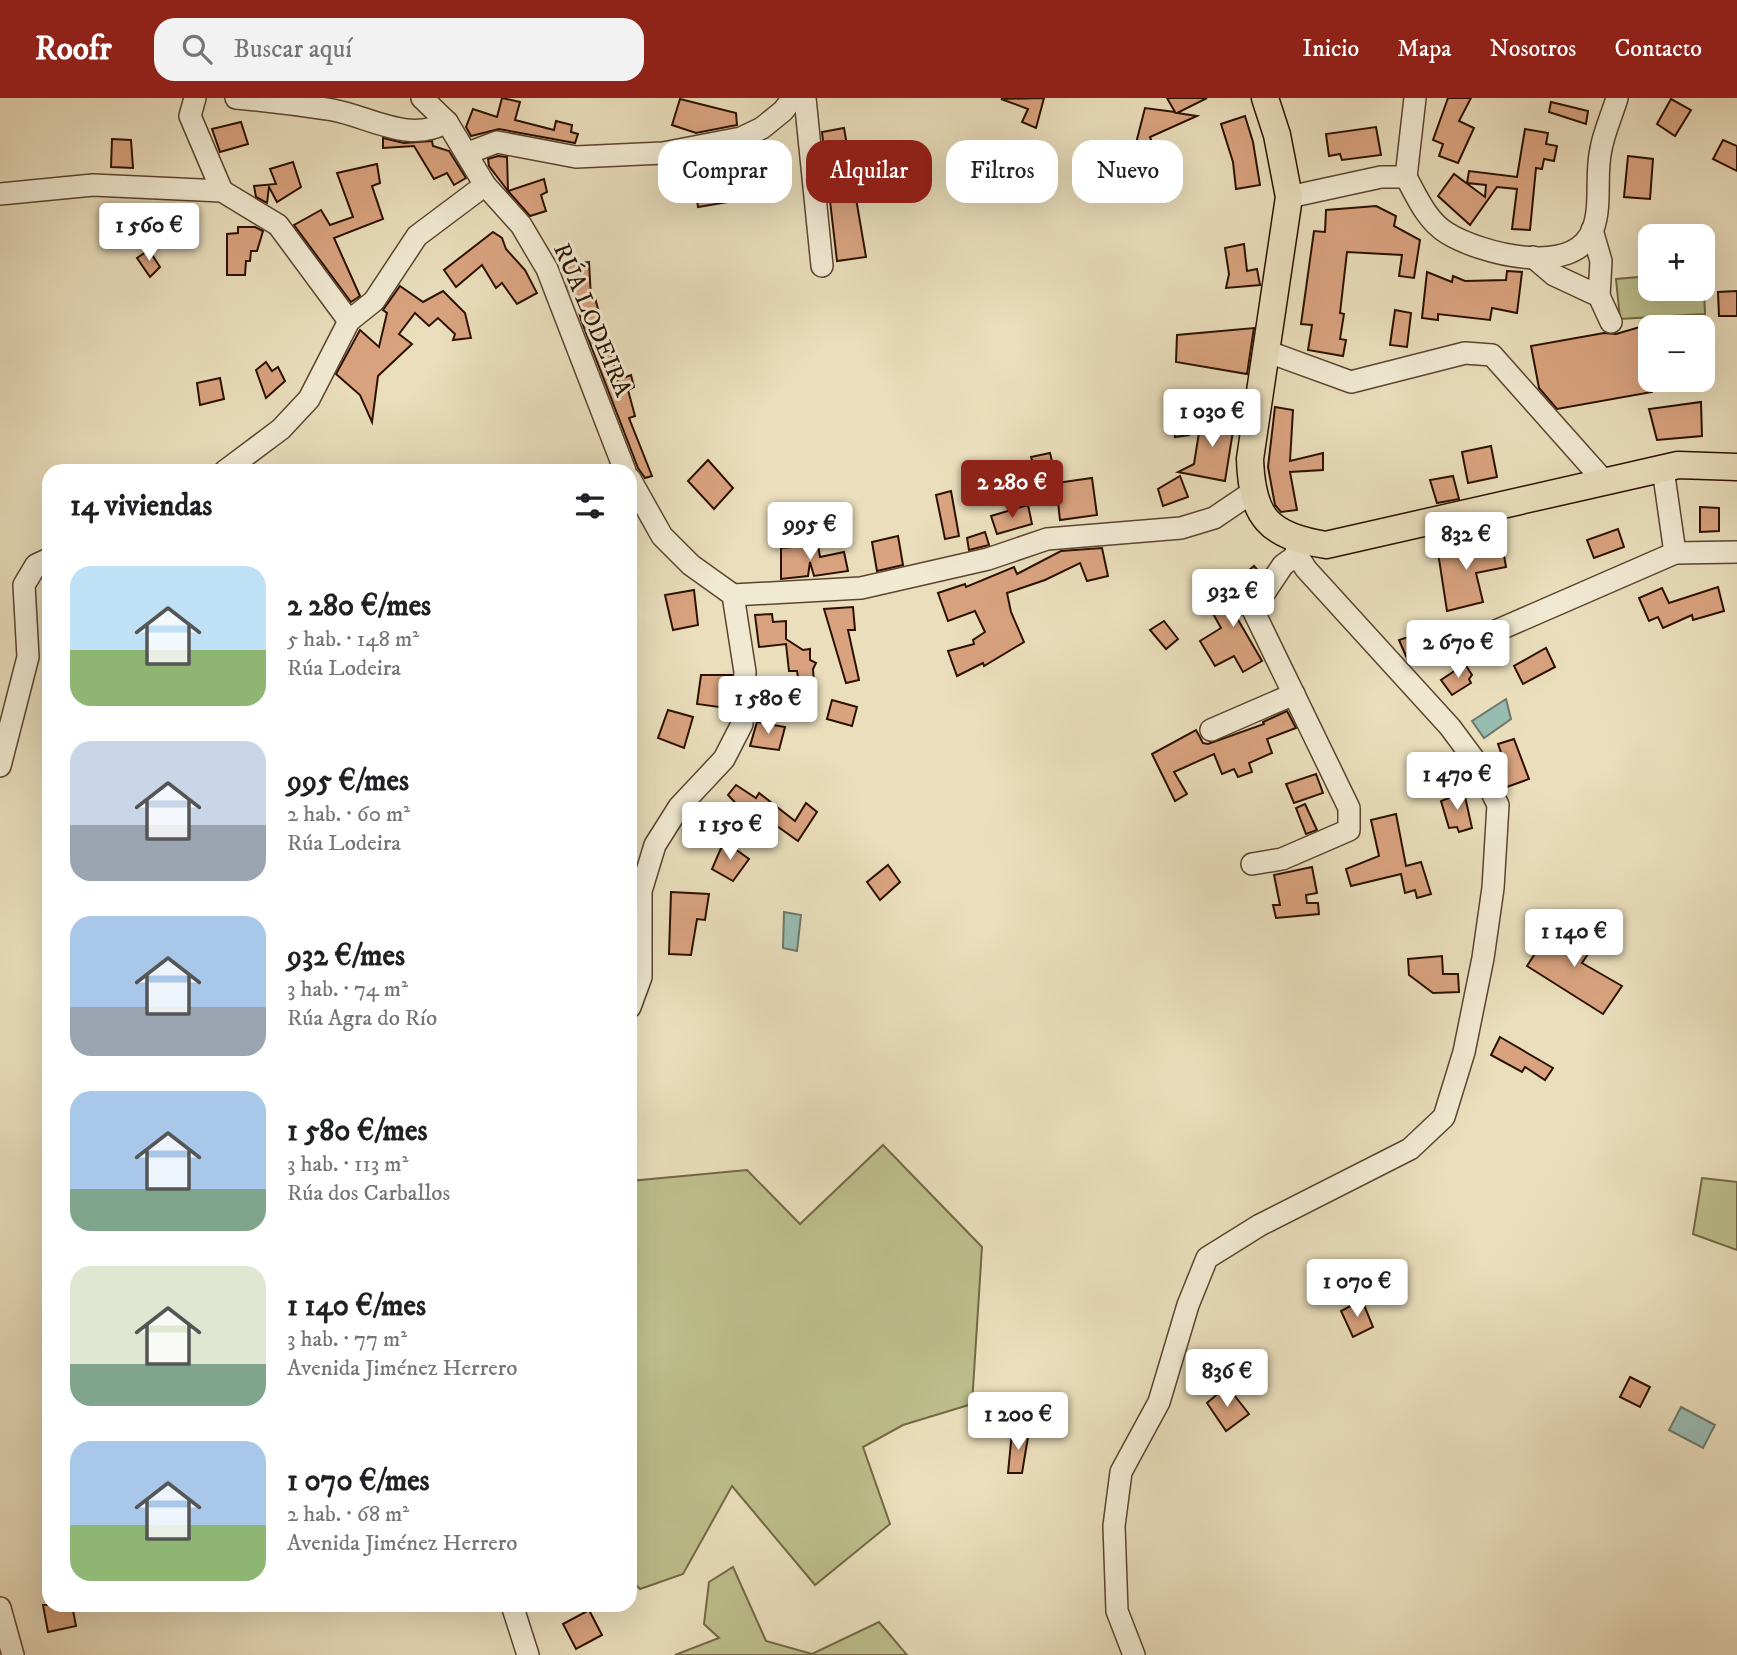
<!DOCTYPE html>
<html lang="es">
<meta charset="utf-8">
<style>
:root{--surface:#fff;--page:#f2f2f2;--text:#202124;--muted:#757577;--accent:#8f2418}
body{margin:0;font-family:"IM FELL DW Pica",serif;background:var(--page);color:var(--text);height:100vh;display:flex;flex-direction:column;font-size:26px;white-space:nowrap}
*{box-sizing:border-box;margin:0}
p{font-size:23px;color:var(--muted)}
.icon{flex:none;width:38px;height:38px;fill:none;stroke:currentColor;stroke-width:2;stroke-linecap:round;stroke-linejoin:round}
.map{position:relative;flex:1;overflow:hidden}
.details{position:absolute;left:42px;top:366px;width:595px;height:1148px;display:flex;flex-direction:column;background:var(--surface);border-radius:21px;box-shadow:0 7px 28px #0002}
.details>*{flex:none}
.hud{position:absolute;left:658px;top:42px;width:665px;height:63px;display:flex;gap:14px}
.fabs{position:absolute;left:1638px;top:126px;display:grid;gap:14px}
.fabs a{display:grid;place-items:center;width:77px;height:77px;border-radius:14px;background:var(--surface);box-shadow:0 7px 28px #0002;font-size:35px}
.price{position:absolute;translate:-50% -60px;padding:0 16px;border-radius:7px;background:#fff;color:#222;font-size:23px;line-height:46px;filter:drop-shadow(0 2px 4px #0008)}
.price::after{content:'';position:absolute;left:50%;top:42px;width:21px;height:16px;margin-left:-10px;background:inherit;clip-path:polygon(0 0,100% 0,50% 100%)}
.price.on{background:var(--accent);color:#fff}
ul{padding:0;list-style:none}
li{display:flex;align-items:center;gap:21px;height:175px;padding:0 28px}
li span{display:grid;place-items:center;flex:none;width:196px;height:140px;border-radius:21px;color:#555}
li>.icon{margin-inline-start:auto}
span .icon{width:84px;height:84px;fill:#fffc;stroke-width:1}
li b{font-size:30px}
h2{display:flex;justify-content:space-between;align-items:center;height:84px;padding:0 28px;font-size:30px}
.chip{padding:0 24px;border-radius:21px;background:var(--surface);box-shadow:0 7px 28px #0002;font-size:24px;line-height:63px}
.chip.on{background:var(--accent);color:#fff}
header{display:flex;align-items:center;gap:42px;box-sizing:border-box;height:98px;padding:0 35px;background:var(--accent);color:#fff}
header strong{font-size:33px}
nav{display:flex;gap:38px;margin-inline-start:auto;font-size:24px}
.search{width:490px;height:63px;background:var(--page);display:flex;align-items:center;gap:18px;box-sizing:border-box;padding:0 24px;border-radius:21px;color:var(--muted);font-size:26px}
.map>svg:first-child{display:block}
.green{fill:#bdbf8c;stroke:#746846;stroke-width:2}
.water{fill:#98bcb1;stroke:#6d786a;stroke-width:2}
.building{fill:#d9a37f;stroke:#2c1100;stroke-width:2}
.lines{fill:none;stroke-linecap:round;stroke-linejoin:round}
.minor-casing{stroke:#5c442f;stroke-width:24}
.major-casing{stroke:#2c1100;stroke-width:29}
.minor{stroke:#f1ead3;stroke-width:21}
.major{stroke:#eadebc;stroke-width:26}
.labels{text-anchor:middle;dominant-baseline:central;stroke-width:6;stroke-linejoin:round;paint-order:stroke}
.street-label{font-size:24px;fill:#2c1100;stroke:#f1ead3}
</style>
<header>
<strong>Roofr</strong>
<div class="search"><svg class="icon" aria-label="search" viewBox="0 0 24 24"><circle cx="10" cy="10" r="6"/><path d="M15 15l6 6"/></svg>Buscar aquí</div>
<nav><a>Inicio</a><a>Mapa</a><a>Nosotros</a><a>Contacto</a></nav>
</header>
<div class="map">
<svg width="1737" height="1557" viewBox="0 0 1737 1557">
<rect width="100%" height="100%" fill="#eadebc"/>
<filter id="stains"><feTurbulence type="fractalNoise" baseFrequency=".00286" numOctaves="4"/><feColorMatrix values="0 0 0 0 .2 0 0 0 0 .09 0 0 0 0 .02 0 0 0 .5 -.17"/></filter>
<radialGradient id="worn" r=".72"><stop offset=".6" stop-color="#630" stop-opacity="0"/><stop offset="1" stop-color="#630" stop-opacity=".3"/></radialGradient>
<g class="green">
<path d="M1703,173L1705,216L1620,221L1616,181L1650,178V191H1703Z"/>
<path d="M883,1047L982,1149L972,1306L903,1327L863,1349L890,1426L815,1487L732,1388L683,1476L640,1491L630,1481V1083L747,1072L800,1126Z"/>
<path d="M1702,1080L1737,1084V1152L1693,1136Z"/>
<path d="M733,1469L766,1543L812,1556L879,1524L907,1557H675L719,1540L704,1526L709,1484Z"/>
</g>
<g class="water">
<path d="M1506,601L1511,621L1484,640L1472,623Z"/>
<path d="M784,814L801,817L797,853L783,850Z"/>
<path d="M1681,1309L1715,1327L1703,1350L1669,1332Z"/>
</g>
<g class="building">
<path d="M502,0L520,4L515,22L554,32L556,23L572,27L571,34L578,36L575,45L499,31L471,38L466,29L473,11L497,19Z"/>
<path d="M1044,0L1036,30L1022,24L1028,11L1001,1Z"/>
<path d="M1167,0H1207L1177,15L1197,18L1150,39L1154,49L1133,57L1145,10L1175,14Z"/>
<path d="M1448,0H1471L1459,23L1474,30L1458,65L1439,58L1443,46L1433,42Z"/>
<path d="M680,1L736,15L737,27L696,35L672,27Z"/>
<path d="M1671,1L1691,12L1675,38L1657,26Z"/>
<path d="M1551,4L1588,13L1586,26L1549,14Z"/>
<path d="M1245,18L1253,44L1260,87L1236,91L1233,64L1221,26Z"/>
<path d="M241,24L248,46L220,54L212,31Z"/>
<path d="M1376,29L1381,57L1342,62L1340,56L1329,58L1326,36Z"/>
<path d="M844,30L866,159L837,163L822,34Z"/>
<path d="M1525,31L1548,35L1546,46L1557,48L1554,63L1544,61L1542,71L1536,70L1530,132L1512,131L1517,91L1497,89L1470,127L1438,98L1454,76L1485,99L1486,87L1467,85L1469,73L1517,79Z"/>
<path d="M383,40L404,45L432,43L433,48L449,53L466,80L454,87L447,75L434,81L414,48L383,50Z"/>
<path d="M112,41L131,42L133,70L111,69Z"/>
<path d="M1723,42L1737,48V73L1713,61Z"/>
<path d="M498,58L507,59L508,93L489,68L488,61Z"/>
<path d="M1628,58L1653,61L1650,101L1624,99Z"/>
<path d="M293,64L301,89L277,104L269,89L267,105L256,99L254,88L276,86L270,71Z"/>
<path d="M377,66L380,85L372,88L383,121L334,140L360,198L351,204L294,127L321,112L330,127L353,119L337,75Z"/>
<path d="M736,73L740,102L698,109L694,81Z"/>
<path d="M544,81L547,94L541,97L546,113L530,118L508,93Z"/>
<path d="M1376,108L1396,118L1394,128L1420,142L1414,180L1399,178L1402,157L1347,154L1340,215L1344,216L1340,241L1346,242L1343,258L1308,252L1312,227L1301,226L1314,133L1325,134L1326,112Z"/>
<path d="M238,129H255L263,133L257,153H251L250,163H246L245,177H227V136L238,135Z"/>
<path d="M493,134L502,140L506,151L525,172L537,195L517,206L502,185L496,190L482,167L456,189L444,172Z"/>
<path d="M1244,146L1247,173L1257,171L1260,187L1226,190L1229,176L1225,150Z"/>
<path d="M149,152L160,169L150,179L137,160Z"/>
<path d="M589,164L591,200H595L618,282L631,277L634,289L628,292L635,318L629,320L652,378L645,380L638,370L581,222L574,194H570L566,184V166Z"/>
<path d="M1507,173L1522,174L1517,215L1492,210L1490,222L1438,216V222L1422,220L1427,174L1452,184L1453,178L1465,183L1506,182Z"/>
<path d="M400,188L423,204L443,193L465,215L471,240L453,242L455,236L438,220L429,228L415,215L399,236L412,246L378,278L372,324L360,297L336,276L360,232L379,249L387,215L383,212Z"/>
<path d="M1737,193V218H1719L1718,194Z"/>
<path d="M1395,212L1411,215L1407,249L1390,247Z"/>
<path d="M1640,229L1652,294L1557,311L1539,290L1531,248L1604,235L1616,236Z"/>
<path d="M1254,230L1247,276L1176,264L1177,237Z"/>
<path d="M266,264L272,273L278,269L285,283L266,300L256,272Z"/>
<path d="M220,280L224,301L200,307L197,285Z"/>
<path d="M1175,298L1192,299L1189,337L1175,339Z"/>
<path d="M1701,304L1702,338L1657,342L1649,311Z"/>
<path d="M1275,309L1293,312L1290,363L1323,355V372L1290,374L1297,412L1281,414L1275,407L1268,369Z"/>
<path d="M1228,315L1226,331L1233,333L1225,383L1178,374L1194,366L1201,322Z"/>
<path d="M1491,348L1497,379L1468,385L1462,354Z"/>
<path d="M1050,355L1057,385L1092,380L1097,417L1060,422L1056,387L1042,390L1031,359Z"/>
<path d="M708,362L733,390L714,411L688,383Z"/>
<path d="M1180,378L1188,399L1163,408L1158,391Z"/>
<path d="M1453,378L1459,401L1437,405L1430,382Z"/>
<path d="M951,393L959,438L945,441L936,397Z"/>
<path d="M1028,407L1032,426L997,436L991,418Z"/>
<path d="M1700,409L1719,410V433L1700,434Z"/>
<path d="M1618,431L1624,449L1594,460L1587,442Z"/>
<path d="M985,434L989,447L969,452L967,440Z"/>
<path d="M898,438L903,467L877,473L872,444Z"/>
<path d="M1460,442L1463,454L1502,446L1506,469L1476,475L1483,504L1447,513L1437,448Z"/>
<path d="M818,447L820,459L844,454L848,473L814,478L810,464L808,478L781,481V450Z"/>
<path d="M1102,450L1108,478L1087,483L1080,465L1045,482L1007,495L1011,514L1024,544L984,568L983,565L957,578L948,553L974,546L973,542L985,534L975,513L948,523L938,495L965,486L966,489L1014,469L1017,476L1061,453Z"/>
<path d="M1254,468L1261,476L1242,505L1241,517L1237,520L1262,563L1243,574L1234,558L1215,568L1200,543L1221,530L1211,512L1222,506L1243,484L1240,480Z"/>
<path d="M1718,489L1724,513L1693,522L1692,517L1663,530L1658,519L1649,523L1639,500L1662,490L1669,505Z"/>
<path d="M694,492L698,527L673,532L665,497Z"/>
<path d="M853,509L855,532H848L859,582L846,585L824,511Z"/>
<path d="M772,516L773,524L786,523V541L803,552L810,551V562L816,565L813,571L814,585H799L797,573H789L786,546L759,549L755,517Z"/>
<path d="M1164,523L1178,541L1166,551L1150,532Z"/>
<path d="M1429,532L1437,555L1409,565L1399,542Z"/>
<path d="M1546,550L1555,569L1523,586L1514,568Z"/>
<path d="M1465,566L1472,577L1469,581L1471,585L1452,597L1441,582Z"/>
<path d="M701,577H732L726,610L697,606Z"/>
<path d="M832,602L857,609L852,628L827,621Z"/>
<path d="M668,612L693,619L684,650L658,640Z"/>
<path d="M1287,613L1296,630L1267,641L1272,655L1249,665L1252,674L1238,679L1234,671L1222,676L1214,656L1174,674L1187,696L1175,703L1152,656L1196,632L1203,645L1208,646L1264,626L1263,624Z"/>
<path d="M757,624L785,629L779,652L750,648Z"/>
<path d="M1514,641L1529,681L1504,690L1495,666L1504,663L1498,646Z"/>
<path d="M1316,676L1323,695L1294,705L1286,686Z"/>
<path d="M736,687L756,700L759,695L795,723L806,705L817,714L798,743L770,723L766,728L741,711L728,697Z"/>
<path d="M1464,694L1472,730L1459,734L1457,729L1449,730L1441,703Z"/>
<path d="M1305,706L1317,732L1306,736L1296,710Z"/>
<path d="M1396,716L1406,768L1421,764L1431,796L1417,800L1415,792L1405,795L1401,776L1351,788L1346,771L1379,758L1371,722Z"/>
<path d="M724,743L749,761L733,783L712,771Z"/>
<path d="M888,767L900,784L880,802L867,784Z"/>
<path d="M1312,769L1317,795L1306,797L1307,805H1318L1319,816L1276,820L1273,807H1280L1274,777Z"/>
<path d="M671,794L709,796L705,822L697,821L691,857L669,856Z"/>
<path d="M1569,819L1584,830L1576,843L1590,853L1582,865L1622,888L1603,916L1527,868L1542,845L1548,849Z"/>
<path d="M1442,858L1443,876H1458L1459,894L1433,895L1409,877L1408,861Z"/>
<path d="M1500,939L1553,970L1545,982L1525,969L1522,974L1491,957Z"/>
<path d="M1362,1202L1373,1229L1353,1239L1341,1213Z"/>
<path d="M1630,1279L1650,1289L1640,1309L1620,1299Z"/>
<path d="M1227,1288L1249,1316L1226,1333L1207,1305Z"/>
<path d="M1029,1333L1022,1375H1008L1012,1334Z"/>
<path d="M43,1507H72L76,1528L48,1534Z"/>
<path d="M589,1512L602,1537L576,1551L563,1526Z"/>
</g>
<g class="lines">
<defs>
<g id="minor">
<path d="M195,0L190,18L222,93"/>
<path d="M236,0C268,3 301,7 333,12C370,19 410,46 447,24"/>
<path d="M422,0L447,24L485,87L521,127L547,171L625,373"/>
<path d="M805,0L822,168"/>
<path d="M468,55L497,44L576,59L663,55L741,40L762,30L783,13L793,0"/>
<path d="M1406,79C1417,99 1427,123 1447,135C1479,155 1574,181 1593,131C1602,107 1595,77 1601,51C1604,34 1612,17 1617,0"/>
<path d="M1406,79L1415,0"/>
<path d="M0,96L93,87L222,93L278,127L349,223"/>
<path d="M1289,99L1381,79H1406"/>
<path d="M1592,132L1601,163L1599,198"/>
<path d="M1533,159L1554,177L1599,198L1611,224"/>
<path d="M1266,253L1351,284L1465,255L1492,257L1604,383"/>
<path d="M1663,371L1675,455"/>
<path d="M225,373L281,331L309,301L349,223L374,203L417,138L485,87"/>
<path d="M630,381L662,438L691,467L733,497L861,490L988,461L1047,441L1181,430L1214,420L1251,395"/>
<path d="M1466,546L1675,455L1737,454"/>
<path d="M1211,632L1294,596"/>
<path d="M0,668L28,559L24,487L36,467L49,461"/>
<path d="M1252,766L1282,761L1349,732V710L1253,512L1283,467L1297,457"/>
<path d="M630,909L641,879V793L655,747L679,709L724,661L742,626L745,574L733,497"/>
<path d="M512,1507L528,1557"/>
<path d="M0,1510L13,1557"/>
<path d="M1134,1557L1117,1513L1114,1428L1121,1374L1159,1304L1188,1207L1207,1160L1260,1127L1410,1051L1444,1019L1464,954L1483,860L1493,790L1498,707L1479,668L1450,629L1306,471L1297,457L1296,442"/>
</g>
<path id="major" d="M1265,0L1277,37L1289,99L1250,361C1252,419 1268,438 1326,447L1678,367L1737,369"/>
</defs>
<use href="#minor" class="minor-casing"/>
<use href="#major" class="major-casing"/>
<use href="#minor" class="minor"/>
<use href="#major" class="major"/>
</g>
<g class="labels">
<g class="street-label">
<text transform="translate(592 222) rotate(67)">RÚA LODEIRA</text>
</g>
</g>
<rect width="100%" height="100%" filter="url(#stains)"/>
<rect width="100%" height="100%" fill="url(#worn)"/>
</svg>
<div class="fabs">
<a>+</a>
<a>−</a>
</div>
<b class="price" style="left:149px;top:165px">1 560 €</b>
<b class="price" style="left:1212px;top:351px">1 030 €</b>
<b class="price on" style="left:1012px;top:422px">2 280 €</b>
<b class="price" style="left:810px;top:464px">995 €</b>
<b class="price" style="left:1466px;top:474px">832 €</b>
<b class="price" style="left:1233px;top:531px">932 €</b>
<b class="price" style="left:1458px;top:582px">2 670 €</b>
<b class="price" style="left:768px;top:638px">1 580 €</b>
<b class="price" style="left:1457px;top:714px">1 470 €</b>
<b class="price" style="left:730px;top:764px">1 150 €</b>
<b class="price" style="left:1574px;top:871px">1 140 €</b>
<b class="price" style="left:1357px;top:1221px">1 070 €</b>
<b class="price" style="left:1227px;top:1311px">836 €</b>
<b class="price" style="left:1018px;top:1354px">1 200 €</b>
<div class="hud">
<a class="chip">Comprar</a>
<a class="chip on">Alquilar</a>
<a class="chip">Filtros</a>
<a class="chip">Nuevo</a>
</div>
<section class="details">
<h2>14 viviendas<svg class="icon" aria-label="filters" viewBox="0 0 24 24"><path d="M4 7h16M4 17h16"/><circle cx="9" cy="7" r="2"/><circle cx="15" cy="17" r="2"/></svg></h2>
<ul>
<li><span style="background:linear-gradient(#bfe0f5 60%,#8fb573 0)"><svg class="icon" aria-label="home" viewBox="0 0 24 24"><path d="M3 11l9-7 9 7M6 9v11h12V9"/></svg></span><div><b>2 280 €/mes</b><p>5 hab. · 148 m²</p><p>Rúa Lodeira</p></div></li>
<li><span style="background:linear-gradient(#c9d6e8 60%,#9aa5b1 0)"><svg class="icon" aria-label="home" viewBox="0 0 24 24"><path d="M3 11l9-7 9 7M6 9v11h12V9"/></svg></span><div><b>995 €/mes</b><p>2 hab. · 60 m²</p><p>Rúa Lodeira</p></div></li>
<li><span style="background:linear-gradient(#a9c7e8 65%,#9aa5b1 0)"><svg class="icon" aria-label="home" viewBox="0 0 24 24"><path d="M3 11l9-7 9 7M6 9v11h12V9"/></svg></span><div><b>932 €/mes</b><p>3 hab. · 74 m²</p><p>Rúa Agra do Río</p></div></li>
<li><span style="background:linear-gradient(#a9c7e8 70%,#7fa58c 0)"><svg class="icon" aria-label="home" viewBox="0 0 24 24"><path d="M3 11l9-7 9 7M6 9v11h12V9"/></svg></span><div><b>1 580 €/mes</b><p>3 hab. · 113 m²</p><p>Rúa dos Carballos</p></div></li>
<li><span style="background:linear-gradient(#dfe7d0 70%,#7fa58c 0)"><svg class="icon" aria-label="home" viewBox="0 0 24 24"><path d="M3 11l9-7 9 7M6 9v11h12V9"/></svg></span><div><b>1 140 €/mes</b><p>3 hab. · 77 m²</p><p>Avenida Jiménez Herrero</p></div></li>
<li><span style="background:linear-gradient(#a9c7e8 60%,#8fb573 0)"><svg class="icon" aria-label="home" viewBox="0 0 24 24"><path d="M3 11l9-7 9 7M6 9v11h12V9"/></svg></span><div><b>1 070 €/mes</b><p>2 hab. · 68 m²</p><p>Avenida Jiménez Herrero</p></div></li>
</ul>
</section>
</div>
